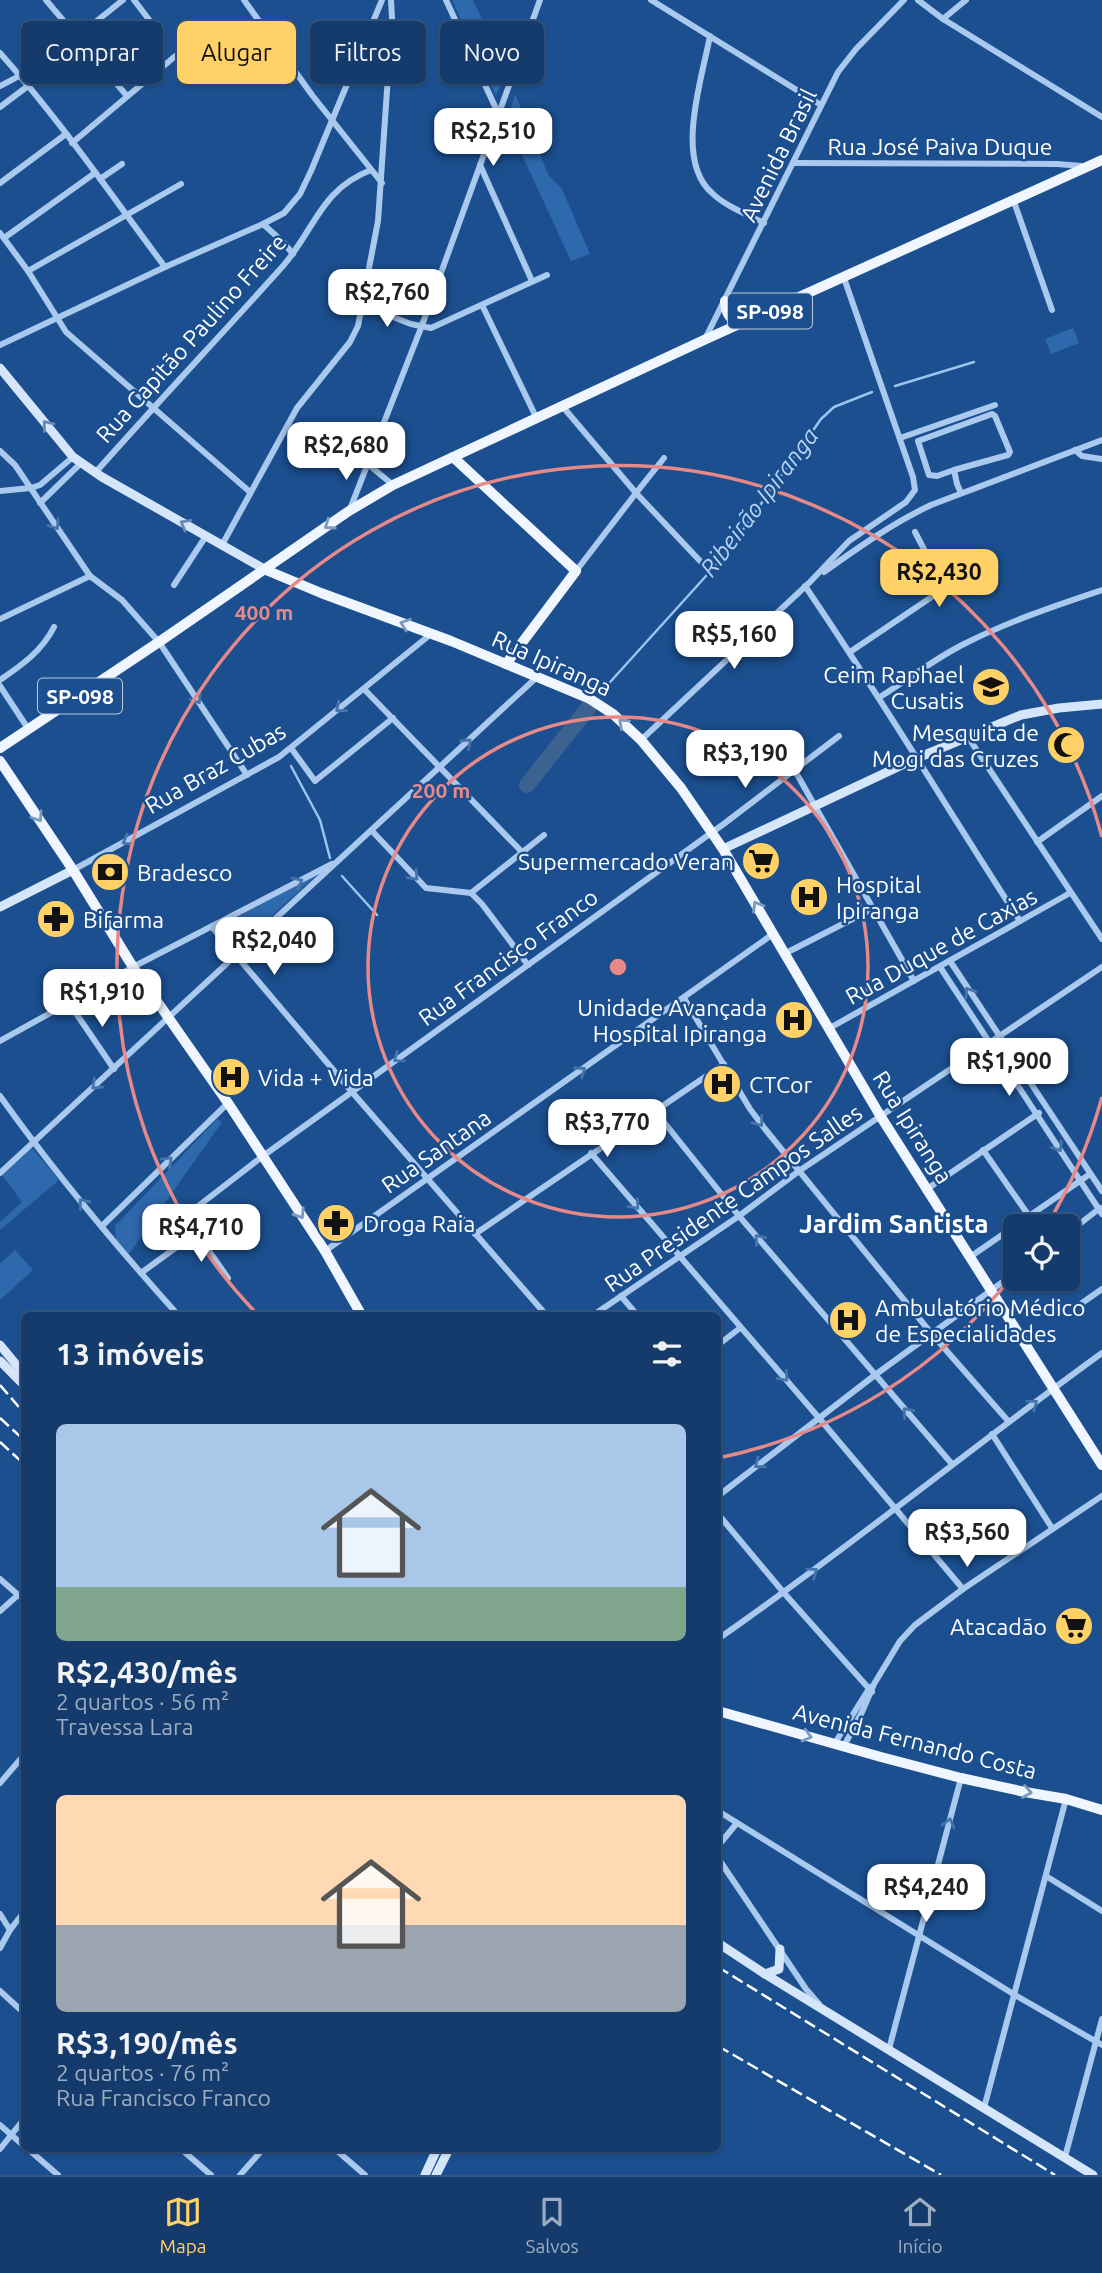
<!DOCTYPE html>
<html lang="pt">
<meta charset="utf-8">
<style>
:root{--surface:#143b6b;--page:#214673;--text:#f1f3f6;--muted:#9dadc1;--line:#33557e;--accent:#ffd166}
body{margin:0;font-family:Ubuntu,sans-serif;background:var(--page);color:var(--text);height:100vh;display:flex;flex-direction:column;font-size:26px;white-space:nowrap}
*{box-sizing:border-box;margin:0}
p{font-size:23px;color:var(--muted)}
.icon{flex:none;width:38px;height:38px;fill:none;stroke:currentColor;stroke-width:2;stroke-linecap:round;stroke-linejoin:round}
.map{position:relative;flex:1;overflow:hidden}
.details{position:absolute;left:21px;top:1312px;width:700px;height:840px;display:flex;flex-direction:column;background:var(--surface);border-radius:10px;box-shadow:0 2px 5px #0004,0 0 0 2px var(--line)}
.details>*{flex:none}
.guide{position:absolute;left:21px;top:21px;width:700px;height:63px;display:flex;gap:14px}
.fabs{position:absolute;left:1003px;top:1214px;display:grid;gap:14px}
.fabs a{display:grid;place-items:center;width:77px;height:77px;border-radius:10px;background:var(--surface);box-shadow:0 2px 5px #0004,0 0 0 2px var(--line);font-size:35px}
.price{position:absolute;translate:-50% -60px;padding:0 16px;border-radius:14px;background:#fff;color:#222;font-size:23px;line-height:46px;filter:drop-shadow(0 2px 4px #0008)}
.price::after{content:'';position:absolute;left:50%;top:42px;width:21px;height:16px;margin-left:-10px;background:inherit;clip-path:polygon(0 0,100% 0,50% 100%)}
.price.active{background:var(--accent);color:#111}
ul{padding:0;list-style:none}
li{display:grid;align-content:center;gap:14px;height:371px;padding:0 35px}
li span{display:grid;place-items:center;height:217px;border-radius:10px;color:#555}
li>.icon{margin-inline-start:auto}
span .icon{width:126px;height:126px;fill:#fffc;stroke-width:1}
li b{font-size:30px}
h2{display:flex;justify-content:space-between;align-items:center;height:84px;padding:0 35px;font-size:30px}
.pill{padding:0 24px;border-radius:10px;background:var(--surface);box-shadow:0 2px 5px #0004,0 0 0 2px var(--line);font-size:24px;line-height:63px}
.pill.active{background:var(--accent);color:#111}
.menu{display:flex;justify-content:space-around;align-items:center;height:98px;border-top:2px solid var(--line);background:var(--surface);font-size:19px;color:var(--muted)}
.menu a{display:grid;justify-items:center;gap:4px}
.menu .active{color:var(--accent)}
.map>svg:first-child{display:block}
.green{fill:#2e69ad}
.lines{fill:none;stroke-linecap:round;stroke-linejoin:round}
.stream{stroke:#9cc4f0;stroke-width:2.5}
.river{stroke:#3c6290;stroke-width:16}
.street{stroke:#a9c9ee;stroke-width:6}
.secondary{stroke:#d6e6fa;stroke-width:9}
.primary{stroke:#f0f6ff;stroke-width:10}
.rail{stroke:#fff;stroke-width:2.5;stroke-dasharray:12 5;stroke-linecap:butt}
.oneway{stroke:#668bba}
.oneway2{stroke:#4674ac}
.oneway3{stroke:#7b9ac1}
.ring{fill:none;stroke:#e88989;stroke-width:3.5}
.labels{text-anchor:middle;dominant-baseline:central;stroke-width:5;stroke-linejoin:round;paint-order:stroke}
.shield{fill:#1b4f8f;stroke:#bbcadd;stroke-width:2}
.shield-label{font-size:21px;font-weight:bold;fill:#fff}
.street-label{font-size:23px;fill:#fff;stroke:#1b4f8f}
.poi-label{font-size:23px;fill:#fff;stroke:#1b4f8f;text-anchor:start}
.water-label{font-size:24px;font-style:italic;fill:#b5d3f5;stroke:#1b4f8f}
.quarter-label{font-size:26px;font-weight:bold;fill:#fff;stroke:#1b4f8f}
.centre{fill:#e88989;stroke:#1b4f8f;stroke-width:3.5}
.ring-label{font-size:21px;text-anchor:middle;font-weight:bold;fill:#e88989;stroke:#1b4f8f;stroke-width:5;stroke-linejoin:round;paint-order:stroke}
</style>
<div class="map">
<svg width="1102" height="2175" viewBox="0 0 1102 2175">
<rect width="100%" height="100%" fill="#1b4f8f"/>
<g class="green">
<path d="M452,0H473L506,72L496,96Z"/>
<path d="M515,94L549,176L562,189L590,254L571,261L507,122Z"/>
<path d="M1073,328L1079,343L1051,354L1045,339Z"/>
<path d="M318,874L240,945L235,946L220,926Z"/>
<path d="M217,1119L222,1122L129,1254L116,1240L115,1226Z"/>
<path d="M32,1148L59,1180L0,1230V1222L22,1202L2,1175Z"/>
<path d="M15,1250L33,1270L0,1300V1264Z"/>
</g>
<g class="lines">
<g class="stream">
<path d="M895,386L974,362"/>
<path d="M602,691L725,555L821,419L834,407L872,392"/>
<path d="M291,766L320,820L330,858"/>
<path d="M342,876L377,915"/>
</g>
<path class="river" d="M527,785L589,707"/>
<g class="street">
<path d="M46,0L127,96"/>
<path d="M134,0L150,21"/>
<path d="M244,0L312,95L382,183"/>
<path d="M446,0L498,113"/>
<path d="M651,0L821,105"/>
<path d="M918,0L943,19L1102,117"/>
<path d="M943,19L966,0"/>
<path d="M710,36C702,79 674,160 712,193C725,206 747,214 764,223"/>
<path d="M0,53C60,120 111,195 165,267"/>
<path d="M0,86C45,64 84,31 123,0"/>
<path d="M0,107L28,86"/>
<path d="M72,143L192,42"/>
<path d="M793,163L1057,164L1082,166"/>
<path d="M480,165L532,281"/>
<path d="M100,179L122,164"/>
<path d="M0,183L66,134"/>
<path d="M1013,199L1052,310"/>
<path d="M263,224L283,242L293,254"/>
<path d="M0,233L28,271L66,332L250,492"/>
<path d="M4,238L95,173"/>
<path d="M28,271L181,184"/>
<path d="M362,305L411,324L431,328L547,275"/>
<path d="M482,305L537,419"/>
<path d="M705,339L838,72L856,49L904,0"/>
<path d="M0,345L165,267L263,224L284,213L300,194L311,171L382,0"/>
<path d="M563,407L636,493L702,563"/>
<path d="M900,438L995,405"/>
<path d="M1075,450L1082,456L1102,459"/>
<path d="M0,451L15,465L90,576L122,600L159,642L247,775"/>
<path d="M369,465L393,485"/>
<path d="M954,470L1008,455L1010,452L995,416L992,414L918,441L929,475L937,476L954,470L957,484L961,493"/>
<path d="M95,473C157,403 221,335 283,266C315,229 321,189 371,170"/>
<path d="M0,491L31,488L40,485L73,457"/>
<path d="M40,503L81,463"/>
<path d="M350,509L421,328L540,0"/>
<path d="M222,545L297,408L350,342L358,326L378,221L392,18L391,0"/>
<path d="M576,571L636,493L664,458"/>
<path d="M824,572C859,547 893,523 931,505L1102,440"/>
<path d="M174,585L206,536"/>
<path d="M805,586C880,696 948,810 1020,921"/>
<path d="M0,619L90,576"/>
<path d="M850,652L942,590L941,582L915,532"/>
<path d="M0,680C22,665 42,651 54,627"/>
<path d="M0,686L29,730"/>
<path d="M364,689L522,852"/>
<path d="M880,697C907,680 933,660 962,645C1007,622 1054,606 1102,590"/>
<path d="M968,737L1102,939"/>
<path d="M641,740L809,583L849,541L906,502L915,490L913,477L844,278"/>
<path d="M291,748L315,781L393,718"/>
<path d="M794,769L914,981"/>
<path d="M372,831L426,888L471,893"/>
<path d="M1037,842L1102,796"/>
<path d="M73,870L279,757L431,634"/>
<path d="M471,893L544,835"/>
<path d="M471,893L482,904L528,965"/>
<path d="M212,927L352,1092L547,1316"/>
<path d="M786,953L874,908"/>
<path d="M950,961L1102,1191"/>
<path d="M940,967L1102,1214"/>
<path d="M684,998L750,1109L765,1129L931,1333L1009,1422"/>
<path d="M69,1003L114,1069"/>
<path d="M828,1029L1070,893"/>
<path d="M0,1041L133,967L332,864"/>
<path d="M0,1096C55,1173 116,1246 179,1316"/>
<path d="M655,1111L739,1216L952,1464"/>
<path d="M983,1150L1029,1216"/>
<path d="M591,1153L819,1418L963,1589"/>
<path d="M0,1173L537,677"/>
<path d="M927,1189L1039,1113"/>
<path d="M102,1226L228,1103"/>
<path d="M1068,1233L1100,1208"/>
<path d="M475,1234L724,1064"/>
<path d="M325,1251L773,934"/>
<path d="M970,1257L1090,1174"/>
<path d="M141,1273L196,1233"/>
<path d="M228,1278L190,1224V1216L197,1207L263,1156L725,823L839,736"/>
<path d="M621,1296L638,1316"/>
<path d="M1082,1303L1102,1289"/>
<path d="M592,1316L739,1216L799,1171L1102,967"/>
<path d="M718,1345L740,1328"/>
<path d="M992,1434L1052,1528"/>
<path d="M718,1496L875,1375L1015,1273"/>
<path d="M718,1514L784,1593L872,1692"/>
<path d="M0,1579L24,1600"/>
<path d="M0,1611L18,1595"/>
<path d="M718,1639C849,1548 972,1447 1102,1353"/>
<path d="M835,1743L870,1687"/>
<path d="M844,1746L862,1712L874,1684L900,1641L915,1625L963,1589L1102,1496"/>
<path d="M0,1783L24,1755"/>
<path d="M718,1811L1015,1995L1102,2045"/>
<path d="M718,1846L737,1823"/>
<path d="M718,1858L806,1989L819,2004"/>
<path d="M1046,1876L1102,1911"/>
<path d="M0,1914L10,1930"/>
<path d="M0,1948L10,1930L24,1912"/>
<path d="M0,1991L24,2013"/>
<path d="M889,2049L961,1778"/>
<path d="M984,2108L1066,1799"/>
<path d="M0,2125L24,2146"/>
<path d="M0,2149L24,2119"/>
<path d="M28,2149L58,2175"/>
<path d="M181,2149L211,2175"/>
<path d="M335,2149L365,2175"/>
<path d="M1065,2157L1102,2019"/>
<path d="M240,2175L263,2149"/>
</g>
<g class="secondary">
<path d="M0,368L73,457L102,477L266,570"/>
<path d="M723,849L915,759L1021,715L1059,708L1102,704"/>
<path d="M0,907L73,870"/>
<path d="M0,1345L24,1374"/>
<path d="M0,1361L24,1385"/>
<path d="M718,1943L765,1974L1093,2175"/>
<path d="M765,1974L779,1969L780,1949"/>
<path d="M425,2175L437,2149"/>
<path d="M436,2175L449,2149"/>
</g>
<g class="primary">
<path d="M725,301C726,314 729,319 741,324"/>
<path d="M453,457L576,571L506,664"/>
<path d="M266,570L321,593L451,641L590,699L613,714L641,740L681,788L723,849L881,1117L1102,1465"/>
<path d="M0,748L159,642L349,511L393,485L704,340L1102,160"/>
<path d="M0,761L73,870L133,967L228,1103L325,1251L362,1316"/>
<path d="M718,1711L881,1757L961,1778L1025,1792L1066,1799L1102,1810"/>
</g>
<g class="rail">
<path d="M0,1385L24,1413"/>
<path d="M0,1418L24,1440"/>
<path d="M0,1442L24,1464"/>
<path d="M718,1967L1055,2175"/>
<path d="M718,2046L941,2175"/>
</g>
</g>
<defs><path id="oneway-chevron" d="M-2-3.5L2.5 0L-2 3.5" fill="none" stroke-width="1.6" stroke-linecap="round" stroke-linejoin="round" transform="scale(1.75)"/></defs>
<g class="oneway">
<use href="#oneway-chevron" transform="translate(47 425) rotate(-129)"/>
<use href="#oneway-chevron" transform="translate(185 524) rotate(-151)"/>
</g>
<g class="oneway2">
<use href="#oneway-chevron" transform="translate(55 525) rotate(56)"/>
<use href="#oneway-chevron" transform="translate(197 699) rotate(56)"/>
<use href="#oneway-chevron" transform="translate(340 708) rotate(141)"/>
<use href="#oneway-chevron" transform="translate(467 743) rotate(-43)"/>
<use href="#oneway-chevron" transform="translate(127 841) rotate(151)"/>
<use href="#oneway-chevron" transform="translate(414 876) rotate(47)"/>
<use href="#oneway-chevron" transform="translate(298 882) rotate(-27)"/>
<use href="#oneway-chevron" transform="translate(969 992) rotate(-123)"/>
<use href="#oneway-chevron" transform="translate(398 1058) rotate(144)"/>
<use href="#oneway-chevron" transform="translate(581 1071) rotate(-35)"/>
<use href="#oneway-chevron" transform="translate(96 1085) rotate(137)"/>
<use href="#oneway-chevron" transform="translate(759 1122) rotate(53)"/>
<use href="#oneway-chevron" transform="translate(1058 1147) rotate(57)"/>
<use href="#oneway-chevron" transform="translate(168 1161) rotate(-44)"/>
<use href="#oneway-chevron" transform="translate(83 1203) rotate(-129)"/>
<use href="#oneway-chevron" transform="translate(635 1205) rotate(49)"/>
<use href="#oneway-chevron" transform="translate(759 1239) rotate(-130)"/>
<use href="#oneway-chevron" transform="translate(784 1377) rotate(49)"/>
<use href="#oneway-chevron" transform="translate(1033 1404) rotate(-37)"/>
<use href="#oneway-chevron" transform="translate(907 1412) rotate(-131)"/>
<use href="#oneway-chevron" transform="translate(759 1464) rotate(143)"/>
<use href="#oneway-chevron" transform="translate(813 1572) rotate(-36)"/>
<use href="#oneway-chevron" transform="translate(949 1823) rotate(-75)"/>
</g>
<g class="oneway3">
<use href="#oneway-chevron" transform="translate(329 525) rotate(145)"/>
<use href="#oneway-chevron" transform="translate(405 624) rotate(-160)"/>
<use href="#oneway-chevron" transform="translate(623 723) rotate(-138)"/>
<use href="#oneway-chevron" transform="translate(38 817) rotate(56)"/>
<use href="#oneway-chevron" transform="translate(757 906) rotate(-121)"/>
<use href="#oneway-chevron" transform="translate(300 1214) rotate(57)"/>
<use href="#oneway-chevron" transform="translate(807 1736) rotate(15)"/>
<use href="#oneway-chevron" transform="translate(1027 1792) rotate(10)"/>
</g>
<g class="ring">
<circle cx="618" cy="967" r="250"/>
<path d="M1102 1097A501 501 0 0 1 1047 1225M1013 1275A501 501 0 0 1 718 1458M258 1315A501 501 0 1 1 1102 837"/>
</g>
<defs>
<symbol id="school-disc" viewBox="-11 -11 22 22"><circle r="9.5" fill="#ffd166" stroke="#1b4f8f"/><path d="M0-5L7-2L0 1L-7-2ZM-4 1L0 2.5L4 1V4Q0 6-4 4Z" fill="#111"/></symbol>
<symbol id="mosque-disc" viewBox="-11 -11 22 22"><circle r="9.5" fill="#ffd166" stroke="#1b4f8f"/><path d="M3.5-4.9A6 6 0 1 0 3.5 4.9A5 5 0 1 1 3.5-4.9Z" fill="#111"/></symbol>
<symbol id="supermarket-disc" viewBox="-11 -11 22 22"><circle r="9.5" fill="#ffd166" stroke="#1b4f8f"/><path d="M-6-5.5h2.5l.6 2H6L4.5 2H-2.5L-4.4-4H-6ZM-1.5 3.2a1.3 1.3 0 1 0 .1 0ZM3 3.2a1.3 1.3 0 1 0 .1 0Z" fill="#111"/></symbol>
<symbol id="bank-disc" viewBox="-11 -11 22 22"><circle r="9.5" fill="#ffd166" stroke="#1b4f8f"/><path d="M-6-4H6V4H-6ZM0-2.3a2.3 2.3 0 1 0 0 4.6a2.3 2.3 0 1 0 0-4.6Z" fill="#111"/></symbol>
<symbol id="hospital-disc" viewBox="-11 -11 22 22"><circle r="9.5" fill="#ffd166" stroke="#1b4f8f"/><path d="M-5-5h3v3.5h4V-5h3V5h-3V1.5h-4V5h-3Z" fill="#111"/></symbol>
<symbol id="pharmacy-disc" viewBox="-11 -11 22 22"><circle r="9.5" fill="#ffd166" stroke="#1b4f8f"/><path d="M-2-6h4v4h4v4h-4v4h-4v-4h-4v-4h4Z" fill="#111"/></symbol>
</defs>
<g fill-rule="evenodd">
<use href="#school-disc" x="969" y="665" width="44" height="44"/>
<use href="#mosque-disc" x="1044" y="723" width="44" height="44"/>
<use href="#supermarket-disc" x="739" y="839" width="44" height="44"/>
<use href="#bank-disc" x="88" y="850" width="44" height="44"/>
<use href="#hospital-disc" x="787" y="875" width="44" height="44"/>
<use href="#pharmacy-disc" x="34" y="897" width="44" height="44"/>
<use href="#hospital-disc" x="772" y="998" width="44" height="44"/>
<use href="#hospital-disc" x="209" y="1055" width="44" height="44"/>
<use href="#hospital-disc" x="700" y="1062" width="44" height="44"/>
<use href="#pharmacy-disc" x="314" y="1201" width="44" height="44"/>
<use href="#hospital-disc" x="826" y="1298" width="44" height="44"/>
<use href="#supermarket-disc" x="1052" y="1604" width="44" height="44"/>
</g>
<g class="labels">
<g class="shield">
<rect x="728" y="293.5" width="84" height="35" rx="5"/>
<rect x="38" y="678.5" width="84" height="35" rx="5"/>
</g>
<g class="shield-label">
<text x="770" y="311">SP-098</text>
<text x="80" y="696">SP-098</text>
</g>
<g class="street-label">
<text x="940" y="146">Rua José Paiva Duque</text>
<text transform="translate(778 155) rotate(-64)">Avenida Brasil</text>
<text transform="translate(191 338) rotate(-48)">Rua Capitão Paulino Freire</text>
<text transform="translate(552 663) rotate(24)">Rua Ipiranga</text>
<text transform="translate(215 768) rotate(-30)">Rua Braz Cubas</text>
<text transform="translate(941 946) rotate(-29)">Rua Duque de Caxias</text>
<text transform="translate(508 957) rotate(-36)">Rua Francisco Franco</text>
<text transform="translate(913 1127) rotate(58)">Rua Ipiranga</text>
<text transform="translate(436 1151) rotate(-35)">Rua Santana</text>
<text transform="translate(733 1198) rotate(-35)">Rua Presidente Campos Salles</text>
<text transform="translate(915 1741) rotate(14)">Avenida Fernando Costa</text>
</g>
<g class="poi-label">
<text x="964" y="674" text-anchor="end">Ceim Raphael<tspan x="964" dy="26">Cusatis</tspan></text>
<text x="1039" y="732" text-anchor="end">Mesquita de<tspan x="1039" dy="26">Mogi das Cruzes</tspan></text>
<text x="734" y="861" text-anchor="end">Supermercado Veran</text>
<text x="137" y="872">Bradesco</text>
<text x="836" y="884">Hospital<tspan x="836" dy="26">Ipiranga</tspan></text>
<text x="83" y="919">Bifarma</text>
<text x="767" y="1007" text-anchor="end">Unidade Avançada<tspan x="767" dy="26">Hospital Ipiranga</tspan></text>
<text x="258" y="1077">Vida + Vida</text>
<text x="749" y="1084">CTCor</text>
<text x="363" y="1223">Droga Raia</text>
<text x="875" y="1307">Ambulatório Médico<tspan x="875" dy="26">de Especialidades</tspan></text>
<text x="1047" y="1626" text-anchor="end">Atacadão</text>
</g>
<g class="water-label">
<text transform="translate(759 502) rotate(-53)">Ribeirão Ipiranga</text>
</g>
<g class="quarter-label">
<text x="894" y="1223">Jardim Santista</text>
</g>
</g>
<circle cx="618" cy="967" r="10" class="centre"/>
<g class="ring-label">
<text x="264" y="620">400 m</text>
<text x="441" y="798">200 m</text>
</g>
</svg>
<div class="fabs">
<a><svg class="icon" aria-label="locate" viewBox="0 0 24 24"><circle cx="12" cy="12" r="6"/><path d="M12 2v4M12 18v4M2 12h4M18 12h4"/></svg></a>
</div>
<b class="price" style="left:493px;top:168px">R$2,510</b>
<b class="price" style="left:387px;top:329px">R$2,760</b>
<b class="price" style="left:346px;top:482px">R$2,680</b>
<b class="price active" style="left:939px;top:609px">R$2,430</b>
<b class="price" style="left:734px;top:671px">R$5,160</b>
<b class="price" style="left:745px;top:790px">R$3,190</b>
<b class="price" style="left:274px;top:977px">R$2,040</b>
<b class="price" style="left:102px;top:1029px">R$1,910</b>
<b class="price" style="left:1009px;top:1098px">R$1,900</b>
<b class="price" style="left:607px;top:1159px">R$3,770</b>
<b class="price" style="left:201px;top:1264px">R$4,710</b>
<b class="price" style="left:967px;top:1569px">R$3,560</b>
<b class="price" style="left:926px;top:1924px">R$4,240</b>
<div class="guide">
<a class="pill">Comprar</a>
<a class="pill active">Alugar</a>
<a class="pill">Filtros</a>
<a class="pill">Novo</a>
</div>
<section class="details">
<h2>13 imóveis<svg class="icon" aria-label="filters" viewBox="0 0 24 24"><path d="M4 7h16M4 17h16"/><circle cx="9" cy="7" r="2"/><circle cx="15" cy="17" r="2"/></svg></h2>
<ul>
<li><span style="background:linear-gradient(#a9c7e8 75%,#7fa58c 0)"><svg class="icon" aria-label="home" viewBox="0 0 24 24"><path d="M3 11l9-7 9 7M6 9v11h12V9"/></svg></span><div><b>R$2,430/mês</b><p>2 quartos · 56 m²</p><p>Travessa Lara</p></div></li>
<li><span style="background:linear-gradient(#ffd9b3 60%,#9aa5b1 0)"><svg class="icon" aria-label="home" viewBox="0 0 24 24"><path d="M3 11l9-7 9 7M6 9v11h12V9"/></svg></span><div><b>R$3,190/mês</b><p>2 quartos · 76 m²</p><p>Rua Francisco Franco</p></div></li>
</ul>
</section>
</div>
<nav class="menu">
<a class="active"><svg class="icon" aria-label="map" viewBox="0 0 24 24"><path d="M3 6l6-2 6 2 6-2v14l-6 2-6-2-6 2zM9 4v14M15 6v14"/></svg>Mapa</a>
<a><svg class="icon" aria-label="saved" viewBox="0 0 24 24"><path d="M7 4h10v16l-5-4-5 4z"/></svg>Salvos</a>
<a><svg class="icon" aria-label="home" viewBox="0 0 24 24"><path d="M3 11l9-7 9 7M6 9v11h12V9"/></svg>Início</a>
</nav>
